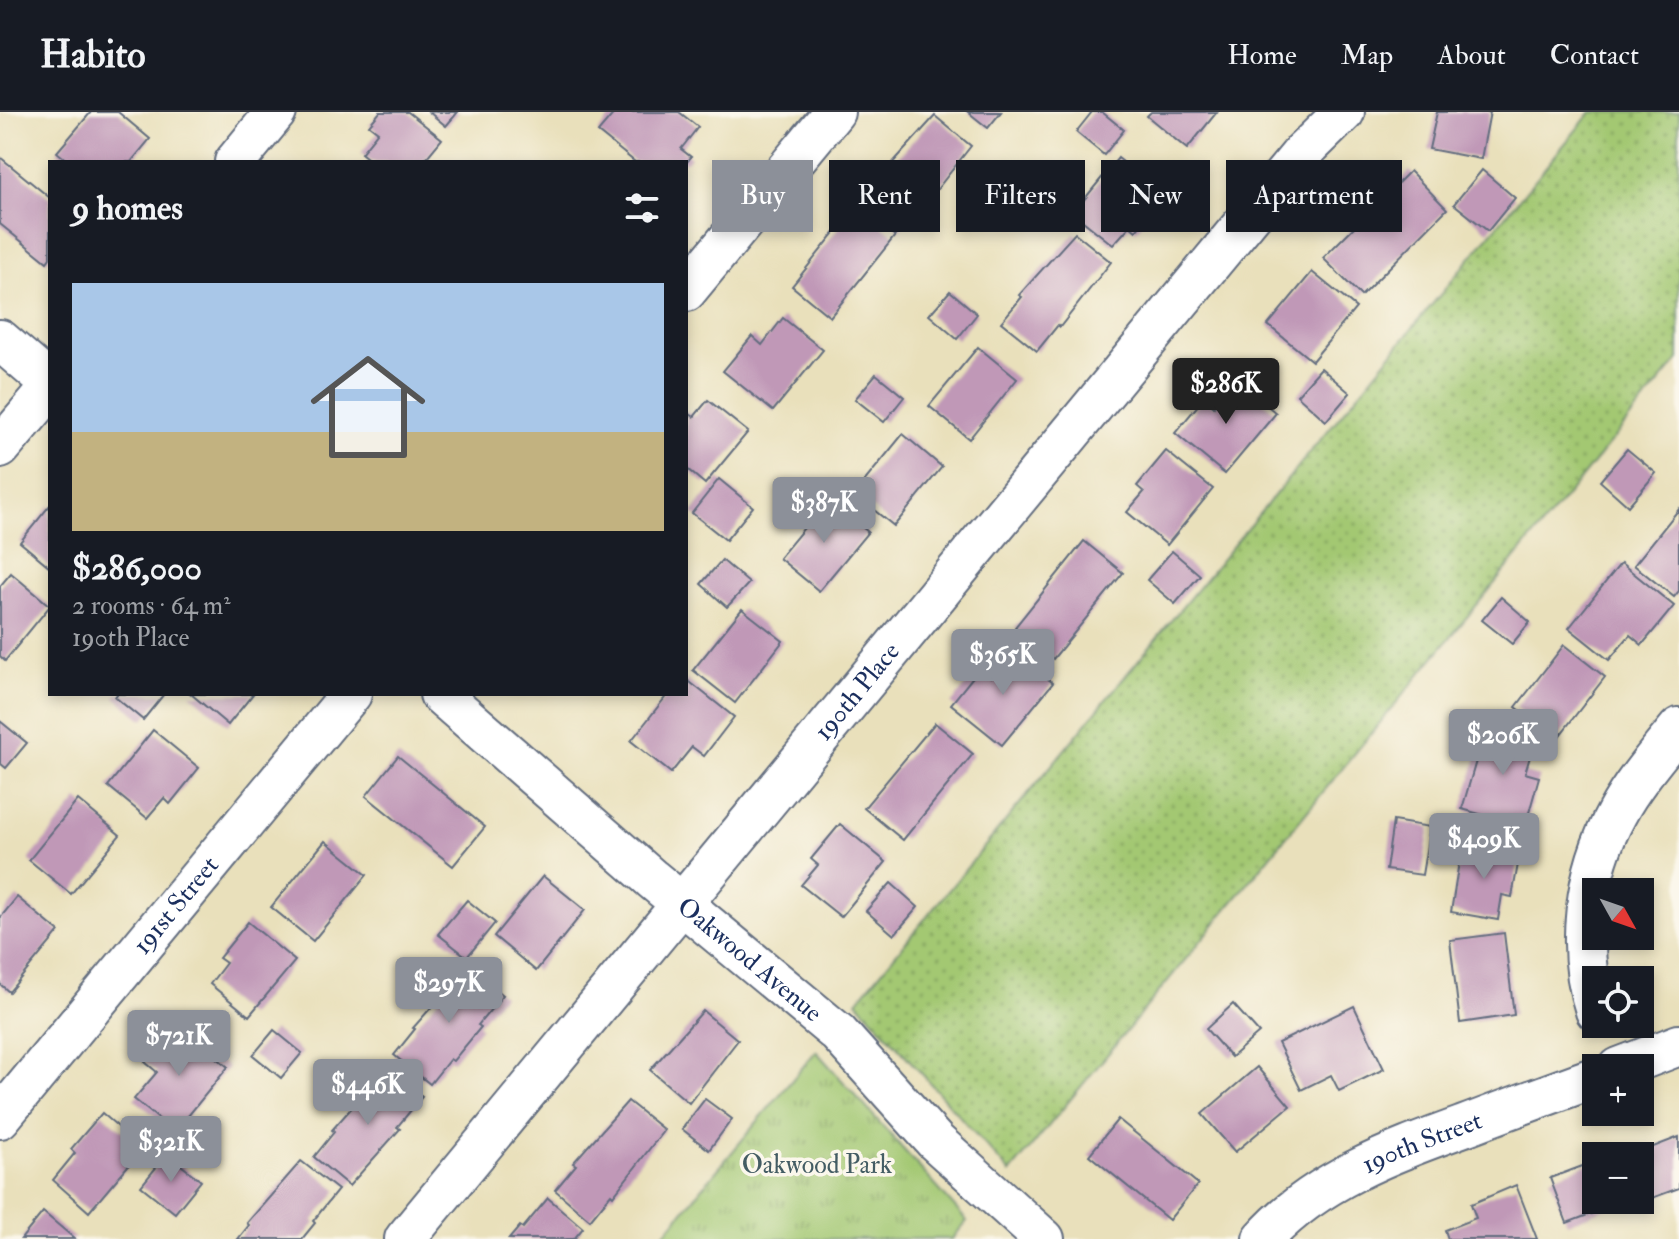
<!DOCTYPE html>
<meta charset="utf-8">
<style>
:root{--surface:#171b24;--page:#20242c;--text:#f1f3f6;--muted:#9ea1a6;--line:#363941;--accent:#8c9099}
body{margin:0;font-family:"IM FELL Double Pica",serif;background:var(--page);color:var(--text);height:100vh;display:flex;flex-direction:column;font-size:30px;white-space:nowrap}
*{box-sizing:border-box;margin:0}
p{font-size:26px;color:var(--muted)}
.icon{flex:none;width:44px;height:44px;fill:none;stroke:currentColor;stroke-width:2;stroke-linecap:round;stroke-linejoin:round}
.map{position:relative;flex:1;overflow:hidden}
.drawer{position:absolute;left:48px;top:48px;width:640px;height:536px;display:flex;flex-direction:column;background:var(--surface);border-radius:0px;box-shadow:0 4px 12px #0003}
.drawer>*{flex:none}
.hud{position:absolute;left:712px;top:48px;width:760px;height:72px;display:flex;gap:16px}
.needle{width:52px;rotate:130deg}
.buttons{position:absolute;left:1582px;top:766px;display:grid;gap:16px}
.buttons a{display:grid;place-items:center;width:72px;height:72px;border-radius:0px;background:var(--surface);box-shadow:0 4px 12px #0003;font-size:40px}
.price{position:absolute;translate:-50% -68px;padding:0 18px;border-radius:8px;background:var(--accent);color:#fff;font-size:26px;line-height:52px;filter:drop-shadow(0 2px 4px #0008)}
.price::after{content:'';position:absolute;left:50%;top:48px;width:24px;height:18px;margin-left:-12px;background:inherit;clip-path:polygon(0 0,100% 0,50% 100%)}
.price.on{background:#222;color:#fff}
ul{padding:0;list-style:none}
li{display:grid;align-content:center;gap:16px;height:424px;padding:0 24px}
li+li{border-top:2px solid var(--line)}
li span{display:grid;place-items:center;height:248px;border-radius:0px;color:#555}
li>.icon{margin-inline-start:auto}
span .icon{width:144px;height:144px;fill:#fffc;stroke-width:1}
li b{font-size:34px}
h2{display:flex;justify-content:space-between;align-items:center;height:96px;padding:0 24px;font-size:34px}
.tag{padding:0 28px;border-radius:0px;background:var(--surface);box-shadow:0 4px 12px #0003;font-size:28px;line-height:72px}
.tag.on{background:var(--accent);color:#fff}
header{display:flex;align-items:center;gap:48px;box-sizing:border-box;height:112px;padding:0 40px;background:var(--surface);border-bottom:2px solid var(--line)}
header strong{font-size:38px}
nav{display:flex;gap:44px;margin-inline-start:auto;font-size:28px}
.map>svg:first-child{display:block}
.grass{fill:url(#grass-dots);stroke:#5f7c68;stroke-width:2}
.park{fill:url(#park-tufts);stroke:#5f7c68;stroke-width:2}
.building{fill:#c098b7}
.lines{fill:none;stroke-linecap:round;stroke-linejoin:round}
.minor-casing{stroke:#636d7f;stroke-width:44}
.minor{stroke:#fff;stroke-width:40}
.labels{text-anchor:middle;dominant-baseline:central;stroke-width:7;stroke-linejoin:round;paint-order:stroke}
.street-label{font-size:26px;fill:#1b2f5e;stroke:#fbf7ec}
.park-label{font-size:26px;fill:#445d64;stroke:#fbf7ec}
</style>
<header>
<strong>Habito</strong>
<nav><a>Home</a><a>Map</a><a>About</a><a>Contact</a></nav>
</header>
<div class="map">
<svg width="1679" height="1127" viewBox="0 0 1679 1127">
<defs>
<pattern id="grass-dots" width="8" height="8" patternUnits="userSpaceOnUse" patternTransform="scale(2)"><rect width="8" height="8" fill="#a3c872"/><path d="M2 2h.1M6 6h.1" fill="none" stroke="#84a361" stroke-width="1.8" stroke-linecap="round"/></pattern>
<pattern id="park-tufts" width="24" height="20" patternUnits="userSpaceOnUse" patternTransform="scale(2)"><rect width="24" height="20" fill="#a3c872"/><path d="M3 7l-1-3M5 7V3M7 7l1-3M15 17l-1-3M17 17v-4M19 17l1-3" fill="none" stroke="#84a361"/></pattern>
</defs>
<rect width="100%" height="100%" fill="#fbf7ec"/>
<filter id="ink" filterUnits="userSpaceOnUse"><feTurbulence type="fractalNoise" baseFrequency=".0125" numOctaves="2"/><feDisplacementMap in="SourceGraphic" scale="16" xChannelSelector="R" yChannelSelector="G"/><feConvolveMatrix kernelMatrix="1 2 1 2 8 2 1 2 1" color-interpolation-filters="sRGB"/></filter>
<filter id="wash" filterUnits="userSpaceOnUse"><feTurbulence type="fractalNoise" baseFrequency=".006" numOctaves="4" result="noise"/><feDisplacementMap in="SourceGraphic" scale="32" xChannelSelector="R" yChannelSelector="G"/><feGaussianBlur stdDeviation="1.8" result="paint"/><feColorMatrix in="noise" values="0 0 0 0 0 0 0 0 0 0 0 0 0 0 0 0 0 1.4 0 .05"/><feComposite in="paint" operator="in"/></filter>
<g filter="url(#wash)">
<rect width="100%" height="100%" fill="#e9e0bb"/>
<path class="grass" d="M1591,0H1679V247L1010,1061L857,889Z"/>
<path class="park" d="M816,939L967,1109L952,1127H660Z"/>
<g id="blocks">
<g class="building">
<path d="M91,0H118L150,27L131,50H69L57,40Z"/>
<path d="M380,0H408L442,27L423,50H372L361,41L378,20L369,13Z"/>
<path d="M429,0H458L446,14Z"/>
<path d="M615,0H679L698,15L681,37L691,45L687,50H635L598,20Z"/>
<path d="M968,0H1001L988,16Z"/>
<path d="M1092,0H1102L1124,18L1104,43L1076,20Z"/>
<path d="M1151,0H1217L1187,37L1147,4Z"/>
<path d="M1437,0H1490L1481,47L1429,37Z"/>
<path d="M935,4L971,34L920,99L917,97L900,117L865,88L882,69L879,66Z"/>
<path d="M0,45L50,86V146L47,150L0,112Z"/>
<path d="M1118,46L1165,84L1136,119L1130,114L1113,133L1073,101Z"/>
<path d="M1482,58L1515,86L1488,119L1454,92Z"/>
<path d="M1410,59L1447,97L1361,184L1323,146Z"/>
<path d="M857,93L895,124L830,205L792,174Z"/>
<path d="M1075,121L1111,150L1060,215L1058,213L1037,239L1001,210L1022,185L1019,183Z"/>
<path d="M1312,160L1356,196L1312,249L1268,213Z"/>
<path d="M950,179L977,202L957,227L929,203Z"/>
<path d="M783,206L823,238L773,299L723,259L752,224L762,233Z"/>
<path d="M978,235L1017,267L969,327L929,294Z"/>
<path d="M1321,256L1350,281L1326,309L1297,283Z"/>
<path d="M876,262L904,285L884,310L855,287Z"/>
<path d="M1236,267L1276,301L1225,362L1175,321L1204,286L1214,295Z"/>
<path d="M708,288L748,320L705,372L686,356V299L694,305Z"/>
<path d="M903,322L942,355L894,414L854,382Z"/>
<path d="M1627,337L1656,361L1628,394L1600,369Z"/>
<path d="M1166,339L1213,377L1167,433L1127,400L1144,380L1137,374Z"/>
<path d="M719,367L753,395L726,428L692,401Z"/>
<path d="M828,387L868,420L819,479L779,446Z"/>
<path d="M50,393V455L20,430Z"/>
<path d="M1679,397V479L1674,485L1634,453Z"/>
<path d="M1084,429L1123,461L1053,547L1015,515Z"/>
<path d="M1172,439L1200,463L1175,492L1147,468Z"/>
<path d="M722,448L749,471L727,495L701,472Z"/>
<path d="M1621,451L1674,494L1642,533L1630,523L1609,548L1569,516Z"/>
<path d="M11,461L50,494L5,549L0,544V474Z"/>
<path d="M1501,485L1530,510L1512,532L1482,508Z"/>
<path d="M742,497L783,529L735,591L693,558Z"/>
<path d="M1564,533L1605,565L1557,627L1516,595Z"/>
<path d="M1013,538L1053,571L1002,633L951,592L980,556L991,565Z"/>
<path d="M686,567L734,605L704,644L692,635L671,661L631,629L668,582H686Z"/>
<path d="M117,582H164L143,608L115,585Z"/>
<path d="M191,582H253L228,613Z"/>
<path d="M0,609L27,631L6,656L0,651Z"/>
<path d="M935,611L973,642L903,728L864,696Z"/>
<path d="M1487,611L1536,625L1525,661L1539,665L1525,715L1462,697Z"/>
<path d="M153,618L199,656L170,692L164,686L147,706L108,674Z"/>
<path d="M398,644L485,715L453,754L366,684Z"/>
<path d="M78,688L120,723L71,782L29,748Z"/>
<path d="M1393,709L1430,715L1422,763L1386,758Z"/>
<path d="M840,712L886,750L841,805L801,773L818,753L811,747Z"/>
<path d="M325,729L367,763L313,829L271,795Z"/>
<path d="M1462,731L1520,741L1512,785L1502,783L1498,808L1451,800Z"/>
<path d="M543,764L585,798L536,859L494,824Z"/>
<path d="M891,771L918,795L894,823L866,799Z"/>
<path d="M17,785L59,820L9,880L0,872V806Z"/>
<path d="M467,788L495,811L467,845L438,822Z"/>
<path d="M248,810L295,849L249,904L210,872L226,851L219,846Z"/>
<path d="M1504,821L1514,903L1460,911L1450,828Z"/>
<path d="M468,854L503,883L478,913L481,915L453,949L450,947L430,972L394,943L415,917L413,916Z"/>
<path d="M1233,892L1259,921L1231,945L1206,917Z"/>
<path d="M1354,894L1384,957L1339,979L1331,963L1301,978L1278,931Z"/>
<path d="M703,899L738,928L689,991L650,958Z"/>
<path d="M176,912L228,955L175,1020L134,987L157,960L145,950Z"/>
<path d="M274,918L302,941L281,966L253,943Z"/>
<path d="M1257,955L1290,994L1235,1040L1202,1002Z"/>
<path d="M387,956L422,985L397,1015L400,1017L349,1074L314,1045L334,1020L332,1018Z"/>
<path d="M705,987L732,1007L709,1038L682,1017Z"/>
<path d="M628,989L664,1018L613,1084L611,1082L590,1108L555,1078L576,1053L573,1051Z"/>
<path d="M102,1001L143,1036L89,1100L53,1068L75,1041L71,1037Z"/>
<path d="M1118,1007L1198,1072L1169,1108L1089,1043Z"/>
<path d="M1679,1025V1076L1652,1086L1640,1055V1044L1635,1042Z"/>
<path d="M167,1042L201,1069L175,1101L141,1074Z"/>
<path d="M301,1049L338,1078L313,1109L315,1111L302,1127H238L249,1113L247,1111Z"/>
<path d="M1596,1049V1088H1627L1567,1111L1550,1066Z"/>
<path d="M1516,1073L1537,1127H1448L1445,1118L1476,1106L1471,1092Z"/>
<path d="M548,1086L583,1116L574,1127H509L520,1114L523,1116Z"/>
<path d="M43,1100L75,1127H21Z"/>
</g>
</g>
</g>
<g filter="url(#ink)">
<use href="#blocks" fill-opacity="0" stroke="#636d7f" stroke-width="2"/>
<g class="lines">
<defs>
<g id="minor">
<path d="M235,50L276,0"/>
<path d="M686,179L834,0"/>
<path d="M0,228L50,271"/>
<path d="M0,336L50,277"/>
<path id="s1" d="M440,582L652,767L838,921L935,1029L1044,1127"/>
<path d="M1596,899C1575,836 1585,759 1617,701C1633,671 1658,642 1679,616"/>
<path d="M1619,956L1679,933"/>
<path id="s2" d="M0,1006L351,582"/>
<path id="s3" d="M405,1127L1303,40L1344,0"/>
<path id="s4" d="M1263,1127C1315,1068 1393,1040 1464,1014C1508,997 1552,981 1596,965"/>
</g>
</defs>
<use href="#minor" class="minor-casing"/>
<use href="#minor" class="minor"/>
</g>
</g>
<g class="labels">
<g class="street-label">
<text stroke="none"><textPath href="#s3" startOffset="710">190th Place</textPath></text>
<text stroke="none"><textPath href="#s2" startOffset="276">191st Street</textPath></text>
<text stroke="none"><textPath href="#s1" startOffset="408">Oakwood Avenue</textPath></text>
<text stroke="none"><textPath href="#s4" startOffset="188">190th Street</textPath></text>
</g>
<g class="park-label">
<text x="817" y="1053">Oakwood Park</text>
</g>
</g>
</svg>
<div class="buttons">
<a><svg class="needle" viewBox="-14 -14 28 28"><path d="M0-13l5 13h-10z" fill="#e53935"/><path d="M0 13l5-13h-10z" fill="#9ea1a6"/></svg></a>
<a><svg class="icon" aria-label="locate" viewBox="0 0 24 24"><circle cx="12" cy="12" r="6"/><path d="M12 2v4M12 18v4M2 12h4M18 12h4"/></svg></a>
<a>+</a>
<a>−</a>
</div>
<b class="price on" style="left:1226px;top:314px">$286K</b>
<b class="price" style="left:824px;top:433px">$387K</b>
<b class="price" style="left:1003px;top:585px">$365K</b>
<b class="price" style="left:1503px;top:665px">$206K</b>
<b class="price" style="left:1484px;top:769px">$409K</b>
<b class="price" style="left:449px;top:913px">$297K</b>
<b class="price" style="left:179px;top:966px">$721K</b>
<b class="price" style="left:368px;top:1015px">$446K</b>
<b class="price" style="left:171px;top:1072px">$321K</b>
<div class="hud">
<a class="tag on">Buy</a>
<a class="tag">Rent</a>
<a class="tag">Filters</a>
<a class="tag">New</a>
<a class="tag">Apartment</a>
</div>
<section class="drawer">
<h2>9 homes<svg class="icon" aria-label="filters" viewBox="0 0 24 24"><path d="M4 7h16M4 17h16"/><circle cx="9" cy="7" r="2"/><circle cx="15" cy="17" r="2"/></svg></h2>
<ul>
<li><span style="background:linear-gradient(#a9c7e8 60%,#c2b280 0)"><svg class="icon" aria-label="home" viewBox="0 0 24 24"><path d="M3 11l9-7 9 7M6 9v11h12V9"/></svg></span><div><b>$286,000</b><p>2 rooms · 64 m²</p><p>190th Place</p></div></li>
</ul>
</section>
</div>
